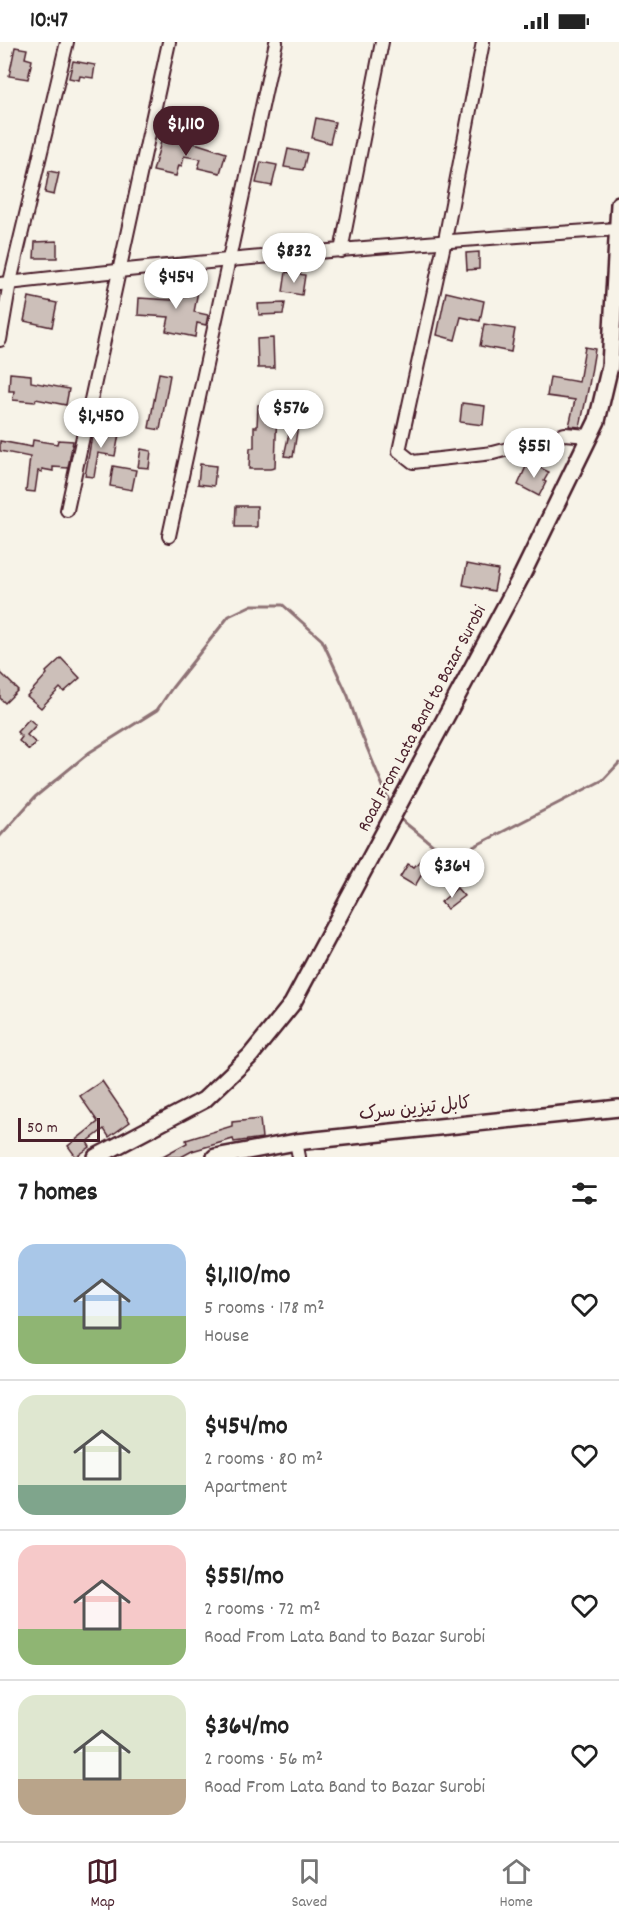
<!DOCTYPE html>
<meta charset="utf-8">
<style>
:root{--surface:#fff;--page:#f2f2f2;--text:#222;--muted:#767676;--line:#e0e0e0;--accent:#4a1f2b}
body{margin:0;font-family:Dekko,"Playpen Sans Arabic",sans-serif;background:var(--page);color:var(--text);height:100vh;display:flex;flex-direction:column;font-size:22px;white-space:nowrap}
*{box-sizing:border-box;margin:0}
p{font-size:20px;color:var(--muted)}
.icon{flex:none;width:33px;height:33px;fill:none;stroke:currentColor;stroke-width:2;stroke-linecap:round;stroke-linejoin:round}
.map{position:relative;height:1115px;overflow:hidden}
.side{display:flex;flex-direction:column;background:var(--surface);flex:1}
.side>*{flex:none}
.scale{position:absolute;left:18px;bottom:15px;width:82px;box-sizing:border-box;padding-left:6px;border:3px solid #4a1f2b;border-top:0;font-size:16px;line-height:21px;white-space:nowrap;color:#4a1f2b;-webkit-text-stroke:4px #f7f3e8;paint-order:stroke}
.price{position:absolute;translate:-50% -51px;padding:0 14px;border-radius:21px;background:#fff;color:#222;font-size:20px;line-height:39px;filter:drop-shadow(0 2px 3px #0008)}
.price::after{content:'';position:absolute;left:50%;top:36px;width:18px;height:14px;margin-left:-9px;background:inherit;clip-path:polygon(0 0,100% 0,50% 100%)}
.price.selected{background:var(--accent);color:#fff}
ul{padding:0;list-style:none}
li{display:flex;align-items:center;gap:18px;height:150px;padding:0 18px}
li+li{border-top:2px solid var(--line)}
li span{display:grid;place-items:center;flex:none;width:168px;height:120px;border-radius:18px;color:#555}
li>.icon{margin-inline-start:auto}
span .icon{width:72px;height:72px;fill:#fffc;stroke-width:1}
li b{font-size:26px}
h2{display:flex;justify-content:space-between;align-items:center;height:72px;padding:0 18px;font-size:26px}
.status{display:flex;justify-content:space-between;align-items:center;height:42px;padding:0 30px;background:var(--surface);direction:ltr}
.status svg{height:16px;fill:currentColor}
.menu{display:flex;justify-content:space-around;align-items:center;height:84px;border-top:2px solid var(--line);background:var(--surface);font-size:16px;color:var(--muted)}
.menu a{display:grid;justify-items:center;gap:3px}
.menu .selected{color:var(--accent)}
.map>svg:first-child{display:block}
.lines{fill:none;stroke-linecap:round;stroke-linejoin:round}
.stream{stroke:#8e7275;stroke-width:3}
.building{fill:#ccbfb9;stroke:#4a1f2b;stroke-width:1.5}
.minor-casing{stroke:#4a1f2b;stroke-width:16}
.major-casing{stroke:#4a1f2b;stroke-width:20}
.minor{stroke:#f7f3e8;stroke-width:12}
.major{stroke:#f7f3e8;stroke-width:15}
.labels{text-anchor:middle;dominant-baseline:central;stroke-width:4.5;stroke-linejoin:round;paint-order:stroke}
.street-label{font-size:18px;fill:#4a1f2b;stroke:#f7f3e8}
</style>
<div class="status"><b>10:47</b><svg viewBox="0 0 49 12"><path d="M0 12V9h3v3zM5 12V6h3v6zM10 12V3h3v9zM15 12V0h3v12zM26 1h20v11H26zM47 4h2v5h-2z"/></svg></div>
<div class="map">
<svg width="619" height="1115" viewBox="0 0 619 1115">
<rect width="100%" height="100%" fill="#f7f3e8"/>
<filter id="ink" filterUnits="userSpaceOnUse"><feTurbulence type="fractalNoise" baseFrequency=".0167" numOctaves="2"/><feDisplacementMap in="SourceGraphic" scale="12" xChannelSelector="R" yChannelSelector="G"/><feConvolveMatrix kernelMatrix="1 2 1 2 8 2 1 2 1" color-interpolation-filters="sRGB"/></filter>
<g filter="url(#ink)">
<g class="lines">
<g class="stream">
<path d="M399,776L434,804L449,811L473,805L603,738L619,721"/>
<path d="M0,794L35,755L90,710L157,668L172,646L229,574L252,563H283L322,598L348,654L358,684L392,766"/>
</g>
</g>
<g class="building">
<path d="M15,5L27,7L25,16L32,18L28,37L9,34Z"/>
<path d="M73,19L95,23L93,36L80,34L79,38L69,36Z"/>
<path d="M316,76L335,80L330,101L312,96Z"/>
<path d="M162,96L198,102L226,111L220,131L198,126L201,117L184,114L182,124L179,123L176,134L153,129Z"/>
<path d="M288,107L307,111L303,128L284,125Z"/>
<path d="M261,120L277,123L272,144L256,141Z"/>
<path d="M49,129L59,131L54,153L45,151Z"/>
<path d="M57,199V216H34L35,200Z"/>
<path d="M479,210V227L467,228L466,211Z"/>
<path d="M286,230L305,233L302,253L283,250Z"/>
<path d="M176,240L199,244L194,270L208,273L206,283L197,281L195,295L166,289L169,275L138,273L139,256L172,258Z"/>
<path d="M446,250L484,259L480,279L461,275L455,298L437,293Z"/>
<path d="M29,255L57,261L52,285L24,279Z"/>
<path d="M285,261L283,272L259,273L258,262Z"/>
<path d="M484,282L515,287L511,310L480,304Z"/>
<path d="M273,296L274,326H258L257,297Z"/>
<path d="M585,305L595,307L589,343L580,385L569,384L575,358L547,354L550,335L579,340Z"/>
<path d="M10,331L31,333V340L69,347L66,363L36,357L35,360L13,358L14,349H9Z"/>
<path d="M159,331L170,333L160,388L149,386Z"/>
<path d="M462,361L485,364L483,383L460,380Z"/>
<path d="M258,363L277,364L275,426L270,427H249L250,406H254V385H257Z"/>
<path d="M291,382L298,383L293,415L284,414Z"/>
<path d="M93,388L119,392L115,414L98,411L94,435L85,434Z"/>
<path d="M33,398L57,402L58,398L73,399L68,426L53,425V429L42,427V430L38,429L35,450L26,449L30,415L0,409V399L32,405Z"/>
<path d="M141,407L151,409L149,426L138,425Z"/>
<path d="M528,420L549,430L544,439L546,440L539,454L518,443Z"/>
<path d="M200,422L216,424L214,444L198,442Z"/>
<path d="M113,424L136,428L132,448L110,444Z"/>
<path d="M236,464H257V485H235Z"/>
<path d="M467,522L498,528L494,549L463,543Z"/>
<path d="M61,616L80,636L64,650L60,646L41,666L27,654L47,632L46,630Z"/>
<path d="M0,630L18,648L5,661L0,656Z"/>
<path d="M29,677L36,683L27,693L36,701L29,708L19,699L22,695L17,690Z"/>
<path d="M435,803L438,805L415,844L400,835L408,822L414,825Z"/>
<path d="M457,846L464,854L447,867L441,860Z"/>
<path d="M102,1039L130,1080L109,1095L104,1087L87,1100L90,1105L76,1115L68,1104L98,1080L80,1054Z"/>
<path d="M260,1077L262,1096L234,1100L233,1097L192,1109L181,1115H161L187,1101L186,1098L232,1084V1080Z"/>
</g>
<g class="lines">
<defs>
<g id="minor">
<path d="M483,0L445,198L399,409L413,420L493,411L565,392L588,394"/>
<path d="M341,209L382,0"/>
<path d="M0,242C205,218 411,201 617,187"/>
<path d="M0,298L10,240L67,0"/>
<path d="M67,468L169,0"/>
<path d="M169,494L276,0"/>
<path d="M296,1100L299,1115"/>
</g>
<g id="major">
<path d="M96,1115L204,1058L250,1014L292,962L522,533L597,379L610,324L619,162"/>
<path d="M215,1115L296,1100L619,1066"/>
</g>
</defs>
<use href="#minor" class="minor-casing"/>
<use href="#major" class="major-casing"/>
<use href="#minor" class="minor"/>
<use href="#major" class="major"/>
</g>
</g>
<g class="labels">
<g class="street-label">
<text transform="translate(423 677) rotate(-62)">Road From Lata Band to Bazar Surobi</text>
<text transform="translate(415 1068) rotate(-6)">کابل تیزین سرک</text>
</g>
</g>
</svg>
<div class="scale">50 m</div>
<b class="price selected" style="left:186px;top:115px">$1,110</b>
<b class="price" style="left:294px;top:242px">$832</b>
<b class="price" style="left:176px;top:268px">$454</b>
<b class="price" style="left:291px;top:399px">$576</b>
<b class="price" style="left:101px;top:407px">$1,450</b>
<b class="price" style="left:534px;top:437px">$551</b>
<b class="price" style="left:452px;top:857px">$364</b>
</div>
<section class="side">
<h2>7 homes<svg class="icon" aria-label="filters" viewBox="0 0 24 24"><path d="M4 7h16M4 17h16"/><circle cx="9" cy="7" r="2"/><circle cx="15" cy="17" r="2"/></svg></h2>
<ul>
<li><span style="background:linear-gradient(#a9c7e8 60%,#8fb573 0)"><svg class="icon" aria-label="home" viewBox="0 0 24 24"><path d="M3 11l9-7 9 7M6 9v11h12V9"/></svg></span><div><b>$1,110/mo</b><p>5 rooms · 178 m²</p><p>House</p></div><svg class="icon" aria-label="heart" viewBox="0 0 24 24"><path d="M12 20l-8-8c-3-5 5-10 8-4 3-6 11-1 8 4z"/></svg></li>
<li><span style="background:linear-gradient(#dfe7d0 75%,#7fa58c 0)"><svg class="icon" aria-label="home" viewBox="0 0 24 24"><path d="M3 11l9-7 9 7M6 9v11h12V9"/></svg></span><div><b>$454/mo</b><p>2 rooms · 80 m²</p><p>Apartment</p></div><svg class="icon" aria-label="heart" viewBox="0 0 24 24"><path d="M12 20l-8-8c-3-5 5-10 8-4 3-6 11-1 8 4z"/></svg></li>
<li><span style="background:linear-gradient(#f6c9c9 70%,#8fb573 0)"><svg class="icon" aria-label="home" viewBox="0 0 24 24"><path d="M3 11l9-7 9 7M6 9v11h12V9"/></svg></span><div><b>$551/mo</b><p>2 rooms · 72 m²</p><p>Road From Lata Band to Bazar Surobi</p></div><svg class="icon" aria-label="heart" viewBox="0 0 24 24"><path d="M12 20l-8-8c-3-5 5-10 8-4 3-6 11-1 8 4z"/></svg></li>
<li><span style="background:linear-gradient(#dfe7d0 70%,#b9a48a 0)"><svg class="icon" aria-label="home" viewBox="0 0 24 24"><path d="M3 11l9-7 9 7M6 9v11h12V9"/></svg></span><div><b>$364/mo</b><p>2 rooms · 56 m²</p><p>Road From Lata Band to Bazar Surobi</p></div><svg class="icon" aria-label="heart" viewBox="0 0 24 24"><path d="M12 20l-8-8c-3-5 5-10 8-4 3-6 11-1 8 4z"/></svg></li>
</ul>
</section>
<nav class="menu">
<a class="selected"><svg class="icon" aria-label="map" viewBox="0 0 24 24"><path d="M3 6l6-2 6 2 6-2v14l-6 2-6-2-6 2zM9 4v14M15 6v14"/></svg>Map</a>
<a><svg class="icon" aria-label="saved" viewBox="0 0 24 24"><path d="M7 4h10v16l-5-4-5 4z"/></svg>Saved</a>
<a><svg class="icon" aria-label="home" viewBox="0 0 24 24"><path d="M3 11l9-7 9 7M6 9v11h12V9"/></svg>Home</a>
</nav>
